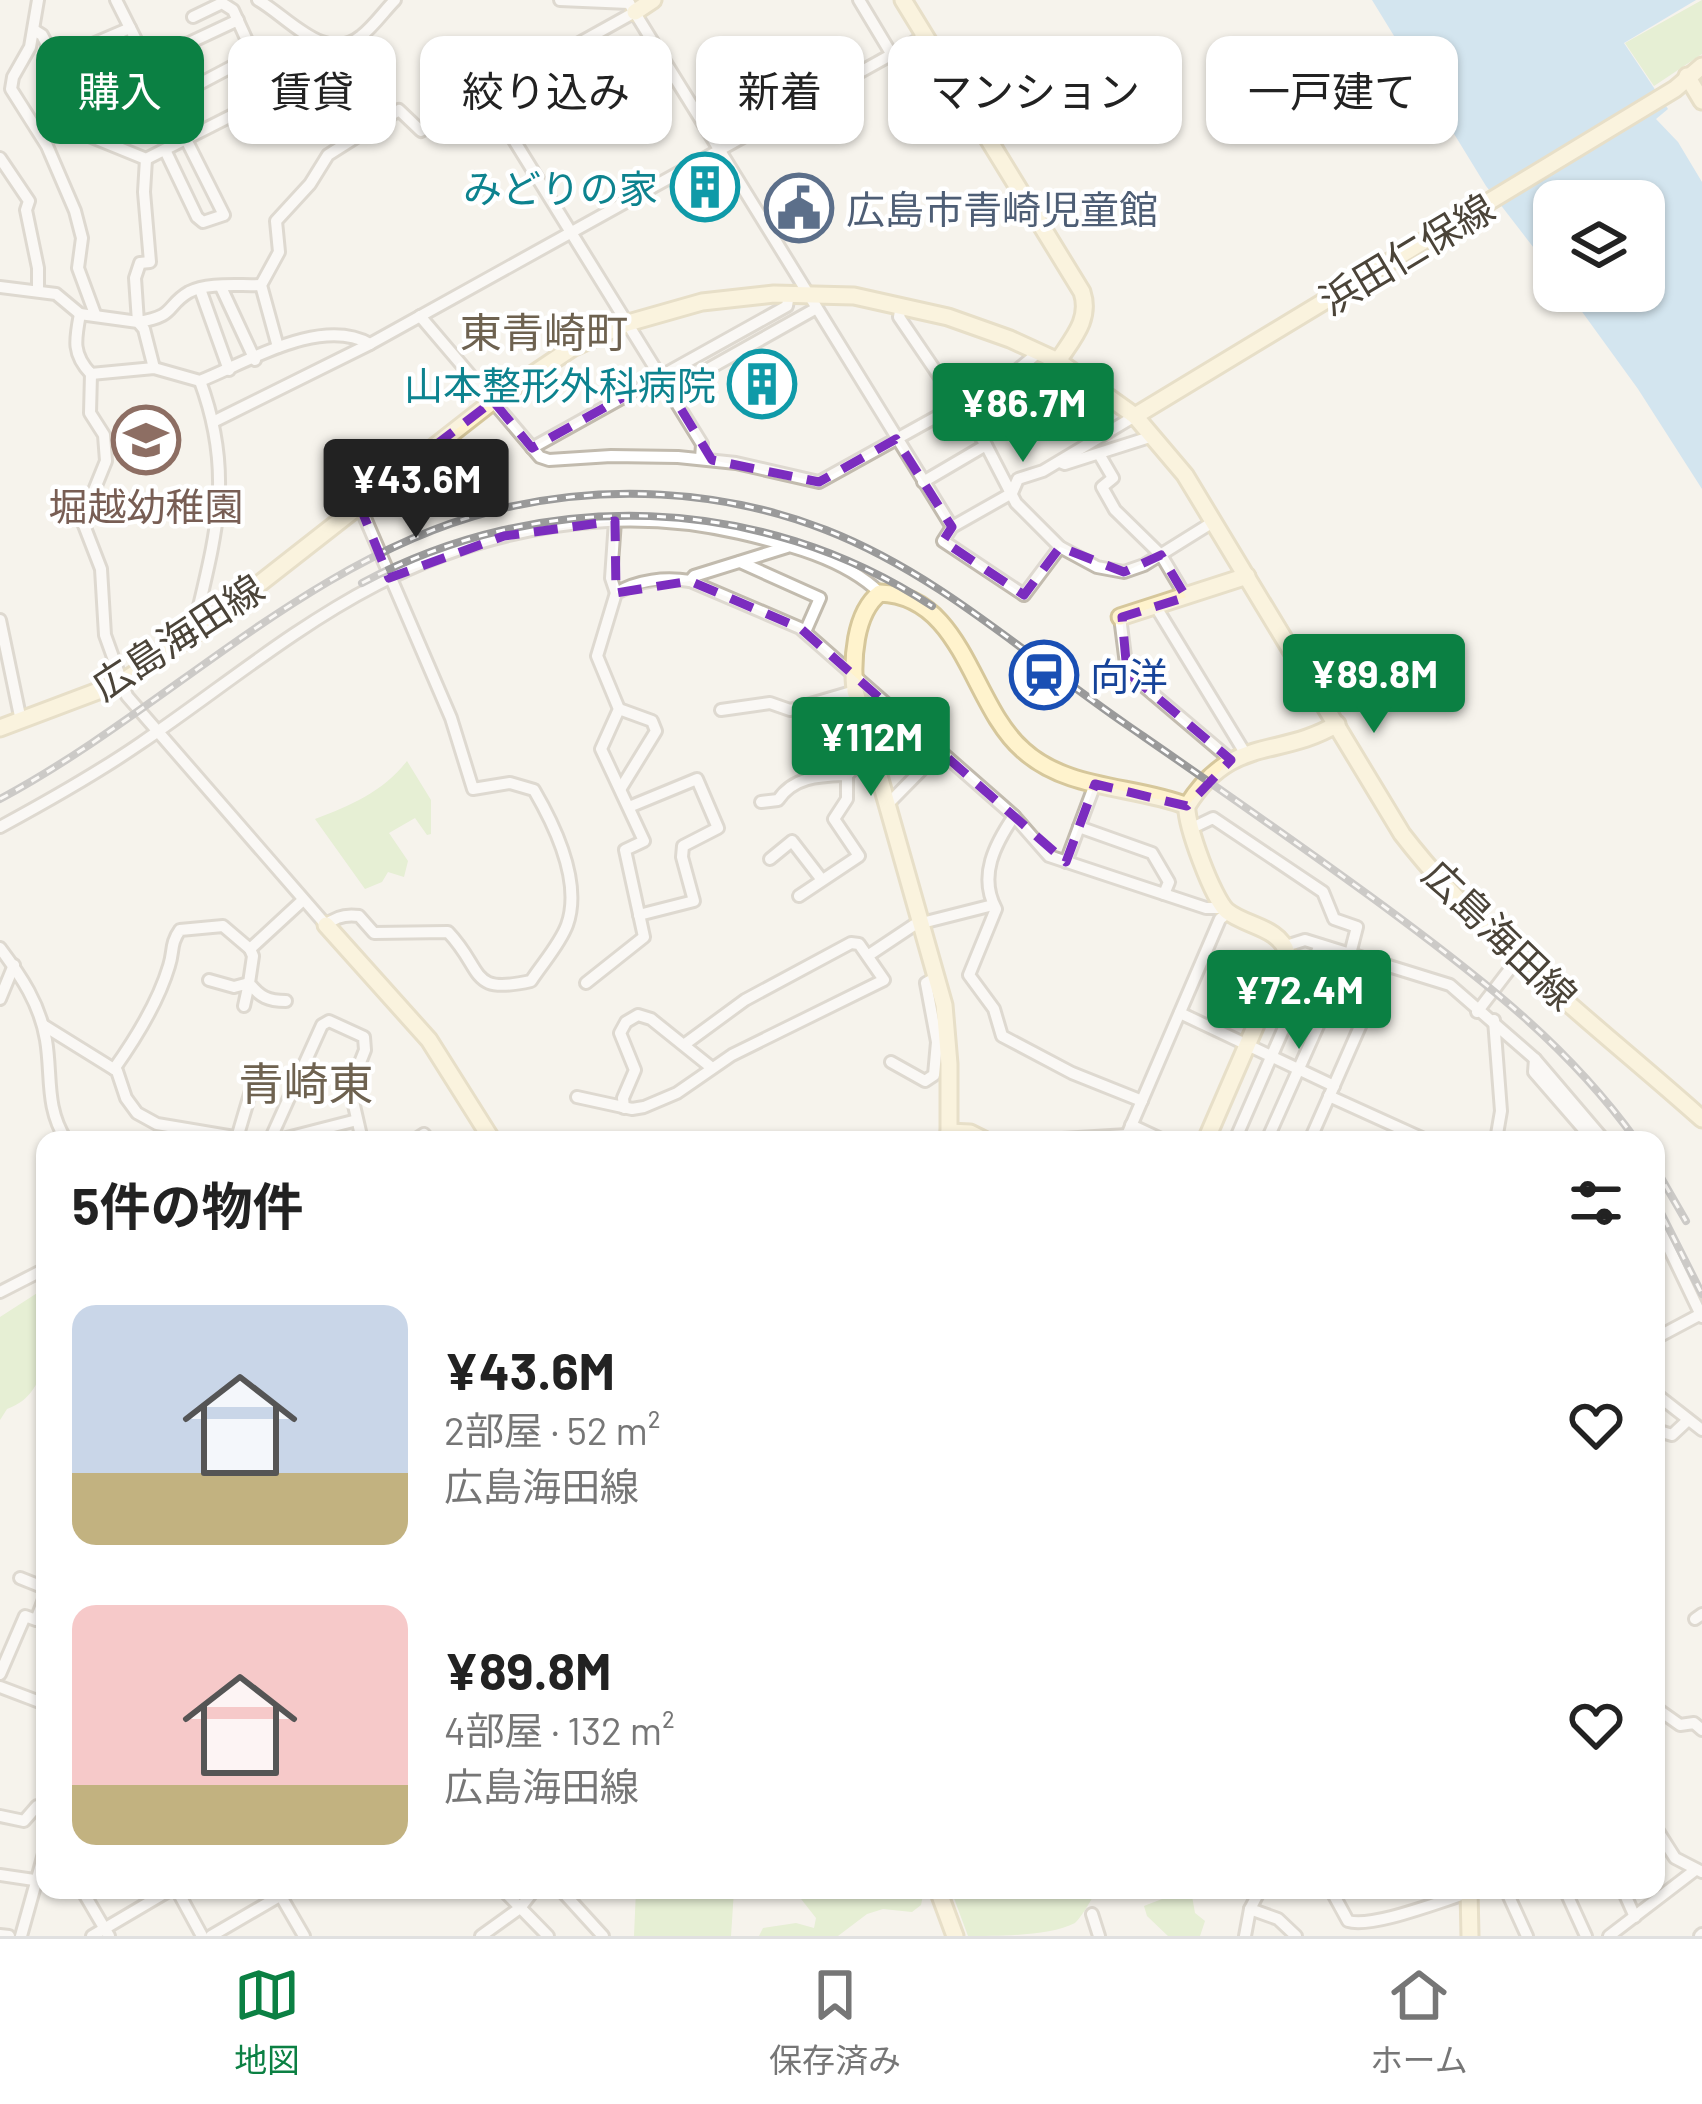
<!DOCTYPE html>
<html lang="ja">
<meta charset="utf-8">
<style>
:root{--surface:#fff;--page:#f6f6f6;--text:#222;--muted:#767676;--line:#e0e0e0;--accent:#0b8043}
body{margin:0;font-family:Barlow,"Noto Sans JP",sans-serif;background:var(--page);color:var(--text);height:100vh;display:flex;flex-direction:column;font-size:45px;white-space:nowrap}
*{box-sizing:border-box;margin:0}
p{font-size:39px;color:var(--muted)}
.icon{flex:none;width:66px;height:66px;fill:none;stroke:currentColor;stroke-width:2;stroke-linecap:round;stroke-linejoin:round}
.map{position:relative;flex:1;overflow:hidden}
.sheet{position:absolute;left:36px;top:1131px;width:1629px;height:768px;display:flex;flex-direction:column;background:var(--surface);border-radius:24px;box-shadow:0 3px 9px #0004}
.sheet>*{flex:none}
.guide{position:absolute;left:36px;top:36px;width:1632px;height:108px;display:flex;gap:24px}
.buttons{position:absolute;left:1533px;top:180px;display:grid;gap:24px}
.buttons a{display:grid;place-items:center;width:132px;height:132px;border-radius:24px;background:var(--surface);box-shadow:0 3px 9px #0004;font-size:60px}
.price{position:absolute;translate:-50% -102px;padding:0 27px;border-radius:12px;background:var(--accent);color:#fff;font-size:39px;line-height:78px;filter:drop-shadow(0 3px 6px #0008)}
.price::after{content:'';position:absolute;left:50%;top:72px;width:36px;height:27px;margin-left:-18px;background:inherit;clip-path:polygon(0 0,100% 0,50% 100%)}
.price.current{background:#222;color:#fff}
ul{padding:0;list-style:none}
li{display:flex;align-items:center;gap:36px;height:300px;padding:0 36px}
li span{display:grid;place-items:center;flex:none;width:336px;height:240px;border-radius:24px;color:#555}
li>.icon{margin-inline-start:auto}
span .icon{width:144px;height:144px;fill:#fffc;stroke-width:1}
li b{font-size:51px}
h2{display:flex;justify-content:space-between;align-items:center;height:144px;padding:0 36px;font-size:51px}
.tag{padding:0 42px;border-radius:24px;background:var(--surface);box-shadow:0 3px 9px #0004;font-size:42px;line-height:108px}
.tag.current{background:var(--accent);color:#fff}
.tab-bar{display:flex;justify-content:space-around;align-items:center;height:168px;border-top:3px solid var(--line);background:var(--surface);font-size:33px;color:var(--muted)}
.tab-bar a{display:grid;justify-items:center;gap:6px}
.tab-bar .current{color:var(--accent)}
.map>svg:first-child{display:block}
.green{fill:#d2eab5}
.water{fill:#a9d4f2}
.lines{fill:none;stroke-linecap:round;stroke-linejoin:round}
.street-casing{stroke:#c2bbae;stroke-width:16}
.secondary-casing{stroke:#d6c79b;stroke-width:21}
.street{stroke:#fff;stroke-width:10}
.secondary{stroke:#fff3cd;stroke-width:15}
.rail-casing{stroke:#9a9a9a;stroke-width:8}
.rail{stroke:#fff;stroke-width:3;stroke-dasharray:9;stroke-linecap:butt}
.marked{fill:none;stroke:#7b2cbf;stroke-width:9;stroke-dasharray:24 15;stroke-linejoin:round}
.labels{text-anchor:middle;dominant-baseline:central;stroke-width:9;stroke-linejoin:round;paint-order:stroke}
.culture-label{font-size:39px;fill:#0d838f;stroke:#fff;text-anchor:end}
.service-label{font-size:39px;fill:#4e5e75;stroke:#fff;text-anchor:start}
.street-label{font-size:39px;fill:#4b4439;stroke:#fff}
.education-label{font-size:39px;fill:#785e54;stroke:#fff}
.transit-label{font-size:39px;fill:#164399;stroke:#fff;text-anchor:start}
.neighbourhood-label{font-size:42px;fill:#6e6250;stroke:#fff}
.quarter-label{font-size:45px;fill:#6e6250;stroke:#fff}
</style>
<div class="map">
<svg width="1702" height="1936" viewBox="0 0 1702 1936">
<rect width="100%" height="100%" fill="#f6f3ec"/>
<g class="green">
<path d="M1702,0V54L1654,86L1625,43Z"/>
<path d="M407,761L431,800V834L427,835L415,818L389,833L408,861L404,877L388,872L382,882L365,889L315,819C350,806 384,791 407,761Z"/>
<path d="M45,1288C45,1330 56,1392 7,1409L0,1420V1317Z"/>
<path d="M636,1890H734L731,1936H634Z"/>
<path d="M794,1890H924L921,1905L912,1912L883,1909L867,1914L838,1936H759L763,1928L796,1923L814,1928L816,1918Z"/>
<path d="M951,1890H1097C1090,1901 1084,1914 1075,1923C1050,1936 999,1936 968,1936Z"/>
<path d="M1160,1890H1196L1192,1896L1195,1913L1205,1921L1200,1936H1168L1147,1916L1144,1906L1162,1899Z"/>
</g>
<path class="water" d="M1372,0H1696L1624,43L1668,109L1656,119L1678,142L1702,182V489L1638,389L1567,291H1644V201H1554V274L1486,186Z"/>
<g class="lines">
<defs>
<g id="street">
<path d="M38,0L30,47L13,77L11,89L47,146L75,211L82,238L78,268L95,314"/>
<path d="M116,0L224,215L203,222L197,217L165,150"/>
<path d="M258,0C288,17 326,65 361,36C374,26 384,11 395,0"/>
<path d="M560,0L629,3"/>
<path d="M627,0L952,527L943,541L1024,595L1060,547"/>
<path d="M859,0L892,55"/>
<path d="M193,17L222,3L233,10L271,93"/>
<path d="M34,30L42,35L74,97L238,20"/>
<path d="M55,60L130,28"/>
<path d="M122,76L139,113"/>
<path d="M486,95L702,444L701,459"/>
<path d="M167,101L254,55"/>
<path d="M87,135L146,159L304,79L322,61L326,45"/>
<path d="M0,158L29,201L26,210L38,268V291"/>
<path d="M146,159L144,192L150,262L140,263L135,278L138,322C177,316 165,306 189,292C208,282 240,286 261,285"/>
<path d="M0,287L56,294L80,314L138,322L144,329L154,368"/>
<path d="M221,287L255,360"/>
<path d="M200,289L229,370"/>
<path d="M901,306L899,317L986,445L1016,503L1060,547L1097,567L1124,572L1144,565L1213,522"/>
<path d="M80,314C75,340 72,354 91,374L154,368L200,381C248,362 321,316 370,344"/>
<path d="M420,316L540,457L549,460L611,456L678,457L736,463L819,482L1010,376L1039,352"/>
<path d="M278,347L261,285L279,252L276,221L310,184L328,155L399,110L421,131L635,12"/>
<path d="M91,374L90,413L104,435L106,461L82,520L101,569L105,635L127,696L326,925C335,917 346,914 359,916L374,933L448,932C485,971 468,995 531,981C542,964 560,944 567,925C582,883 555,826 534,790L510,783L473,789L451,718L359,504"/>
<path d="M669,391L815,309"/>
<path d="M215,421L370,344L925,36"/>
<path d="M532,448L787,306L789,294"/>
<path d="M1099,454L1113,478L1102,487L1115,510L1161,555L1186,597"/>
<path d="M1060,462L1065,464L1153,436"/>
<path d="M923,482L986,445"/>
<path d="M615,521L611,578L616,593"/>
<path d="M952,527L1012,493L1018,479L1043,471L1135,416"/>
<path d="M740,562L820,598L805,632"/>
<path d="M690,581L694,576L787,547"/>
<path d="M1156,607L1245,753"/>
<path d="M1120,617L1127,672L1231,760"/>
<path d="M0,620L21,721"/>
<path d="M192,636C214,540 236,478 200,381"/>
<path d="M619,709L652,721L656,731L621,788"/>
<path d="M721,710L770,703L790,710L855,691"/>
<path d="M847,775L906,719"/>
<path d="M761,802L778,800C794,776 820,776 847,775V799L834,819L859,856L799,896"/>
<path d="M888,804L941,750"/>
<path d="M629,807L697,779L718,828L683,846L682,857L694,901L639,915"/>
<path d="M1014,816C995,844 978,876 996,909L969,975L994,1009L1002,1036L1072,1073L1142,1101"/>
<path d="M0,827C48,801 96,774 141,743C219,690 293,628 376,585C486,527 617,504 739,533C787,544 844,558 880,593"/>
<path d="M1079,827L1152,853L1169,882L1164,894"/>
<path d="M1190,829L1213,818L1323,892L1334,919L1357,927L1350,954L1267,1140"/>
<path d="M770,859L792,841L822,880"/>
<path d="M1066,862L1095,784"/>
<path d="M1286,946L1305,940L1450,985L1535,1059L1604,1140"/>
<path d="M0,948C21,976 40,1004 46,1040C52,1076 45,1107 66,1140"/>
<path d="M250,949L253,956L249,983C260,997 268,1001 286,1001"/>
<path d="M869,955L914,925L993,905"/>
<path d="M209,980L234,987L249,983L244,1006"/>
<path d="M586,983L644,937L625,850L644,841L601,749L619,709L597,656L616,593C638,580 665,577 690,581L800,628L1014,816L1049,856L1206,908H1223"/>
<path d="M0,999L14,965"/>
<path d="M1477,1012L1519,957"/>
<path d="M1180,1013L1334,1086"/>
<path d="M1494,1020L1501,1111L1496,1140"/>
<path d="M43,1025L117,1071L126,1098L137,1113L157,1124L252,1140"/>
<path d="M1535,1059L1534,1072L1593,1140"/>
<path d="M891,1062L925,1081L934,1075L937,1042L926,983L937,977"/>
<path d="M114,1069C136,1038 158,1003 169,966C174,951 170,944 180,930L223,926L250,949L302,901"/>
<path d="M1329,1096L1426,1140"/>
<path d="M577,1097L632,1109L644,1107L677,1093L732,1055L884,980L859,944L851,943L745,1000L685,1044"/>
<path d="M624,1108L623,1098L635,1070L620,1033L626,1022L638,1015L651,1019L712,1068"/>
<path d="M1131,1125L1163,1140"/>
<path d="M237,1138L253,1084"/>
<path d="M270,1140L322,1025L329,1021L364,1037L365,1050L350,1088L362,1140"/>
<path d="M279,1140L357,1120"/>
<path d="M415,1140L424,1134L429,1140"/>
<path d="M1046,1140L1127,1135"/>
<path d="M1125,1140L1220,919L1229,912"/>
<path d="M1235,1140L1320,945"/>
<path d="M1310,1140L1387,965"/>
<path d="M1656,1221L1702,1317"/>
<path d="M0,1292L45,1269"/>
<path d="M1656,1338L1701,1314"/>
<path d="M1656,1394L1702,1430"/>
<path d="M1656,1430L1672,1435L1687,1421"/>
<path d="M20,1578L45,1588"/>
<path d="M1695,1619L1702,1614"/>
<path d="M0,1674L25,1616L36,1620L45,1597"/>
<path d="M0,1687L45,1704"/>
<path d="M1656,1708L1680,1725L1694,1723L1702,1730"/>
<path d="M0,1816L24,1821L37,1806L45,1807"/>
<path d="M1656,1828L1675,1858L1702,1872"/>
<path d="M0,1875L34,1880"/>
<path d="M82,1890L109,1936"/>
<path d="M177,1890L202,1936"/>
<path d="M503,1890L548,1936"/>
<path d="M561,1890L603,1936"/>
<path d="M1331,1890L1348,1921C1373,1929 1448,1898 1478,1890"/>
<path d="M1506,1890L1527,1936"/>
<path d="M1565,1890L1586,1936"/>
<path d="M1623,1890L1635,1917"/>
<path d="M279,1893L304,1936"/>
<path d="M1250,1909L1278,1919L1296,1936"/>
<path d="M1092,1914L1099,1936"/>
<path d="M0,1935L9,1936"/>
<path d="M21,1936L45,1850"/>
<path d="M92,1936L170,1890"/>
<path d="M211,1936L290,1890"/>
<path d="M481,1936L520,1908L534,1890"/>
<path d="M1245,1936L1250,1909L1260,1890"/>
<path d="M1609,1936L1694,1871"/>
<path d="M1700,1936L1702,1934"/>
</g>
<g id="secondary">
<path d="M903,0L1082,292C1091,319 1073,338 1058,361"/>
<path d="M635,12L653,0"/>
<path d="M1687,76L1702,101"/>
<path d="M1135,416L1675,89L1702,66"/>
<path d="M1120,617L1247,576"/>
<path d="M0,728L122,682L199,631L493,401L572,348L628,323L702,302L774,294L854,296L948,317L1010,339L1058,361L1135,416L1185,475L1402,834C1486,943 1600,1028 1702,1119"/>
<path d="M326,925L429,1040L492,1140"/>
<path d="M949,1132L970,1133L984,1140"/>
<path d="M949,1140V1064L944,1005L855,691C852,661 854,613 880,593C964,596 971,705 1023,750C1068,791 1134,785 1187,806"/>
<path d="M1206,1140L1287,953C1280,927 1245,926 1227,911C1213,899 1185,823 1187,806C1232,734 1279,759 1337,724"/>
<path d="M938,1890L955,1936"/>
<path d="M1469,1890L1470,1936"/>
</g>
</defs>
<use href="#street" class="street-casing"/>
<use href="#secondary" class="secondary-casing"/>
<use href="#street" class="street"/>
<use href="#secondary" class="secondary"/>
<defs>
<g id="rail">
<path d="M362,583C542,487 760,493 932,606"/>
<path d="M0,799C165,711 308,558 492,511C602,483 721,489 826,530C939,574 1029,658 1127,725C1218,788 1308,850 1397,916C1487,983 1570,1048 1636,1140"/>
<path d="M1656,1169L1686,1221"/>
<path d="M1656,1203L1702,1294"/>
</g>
</defs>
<use href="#rail" class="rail-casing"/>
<use href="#rail" class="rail"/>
</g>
<path d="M0 0H1702V1936H0ZM661,376L712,460L819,482L896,439L952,527L943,541L1024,595L1060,547L1124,572L1161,555L1186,597L1122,617L1127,672L1231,760L1187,806L1095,784L1066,862L800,628L690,581L616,593L615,521L504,536L389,578L359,504L493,401L532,448Z" fill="#f6f3ec" fill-opacity=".55" fill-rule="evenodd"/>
<path class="marked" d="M661,376L712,460L819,482L896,439L952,527L943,541L1024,595L1060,547L1124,572L1161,555L1186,597L1122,617L1127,672L1231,760L1187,806L1095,784L1066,862L800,628L690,581L616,593L615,521L504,536L389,578L359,504L493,401L532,448Z"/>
<defs>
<symbol id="building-ring" viewBox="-11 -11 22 22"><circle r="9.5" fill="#fff" stroke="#0f9aa8" stroke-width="1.5"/><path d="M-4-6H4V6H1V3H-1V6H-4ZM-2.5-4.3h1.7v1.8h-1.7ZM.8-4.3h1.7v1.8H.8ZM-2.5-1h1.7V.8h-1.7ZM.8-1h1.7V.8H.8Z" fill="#0f9aa8"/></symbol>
<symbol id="civic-ring" viewBox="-11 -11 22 22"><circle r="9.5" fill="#fff" stroke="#5c6f8a" stroke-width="1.5"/><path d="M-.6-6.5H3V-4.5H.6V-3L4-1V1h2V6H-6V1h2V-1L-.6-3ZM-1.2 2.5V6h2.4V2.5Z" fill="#5c6f8a"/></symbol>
<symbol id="school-ring" viewBox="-11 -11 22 22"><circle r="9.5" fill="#fff" stroke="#8d6e63" stroke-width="1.5"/><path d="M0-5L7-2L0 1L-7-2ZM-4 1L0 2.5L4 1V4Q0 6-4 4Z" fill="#8d6e63"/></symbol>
<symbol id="station-ring" viewBox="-11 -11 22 22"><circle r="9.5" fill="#fff" stroke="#1a4fb4" stroke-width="1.5"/><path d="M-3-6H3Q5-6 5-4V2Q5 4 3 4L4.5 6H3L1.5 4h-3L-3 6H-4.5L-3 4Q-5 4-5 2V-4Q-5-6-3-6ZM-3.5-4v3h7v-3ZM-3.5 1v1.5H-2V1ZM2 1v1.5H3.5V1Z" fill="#1a4fb4"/></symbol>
</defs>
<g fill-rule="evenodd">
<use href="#building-ring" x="667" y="149" width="76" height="76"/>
<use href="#civic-ring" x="761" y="170" width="76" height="76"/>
<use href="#building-ring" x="724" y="346" width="76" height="76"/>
<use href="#school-ring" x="108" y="402" width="76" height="76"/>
<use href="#station-ring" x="1006" y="637" width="76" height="76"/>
</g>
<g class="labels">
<g class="culture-label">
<text x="658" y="187">みどりの家</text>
<text x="716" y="384">山本整形外科病院</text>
</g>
<g class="service-label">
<text x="846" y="208">広島市青崎児童館</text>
</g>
<g class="street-label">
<text transform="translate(1406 253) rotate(-31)">浜田仁保線</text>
<text transform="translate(177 636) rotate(-33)">広島海田線</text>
<text transform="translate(1501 934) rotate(44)">広島海田線</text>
</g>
<g class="education-label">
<text x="146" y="505">堀越幼稚園</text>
</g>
<g class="transit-label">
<text x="1090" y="675">向洋</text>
</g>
<g class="neighbourhood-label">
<text x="544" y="331">東青崎町</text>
</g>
<g class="quarter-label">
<text x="306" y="1082">青崎東</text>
</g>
</g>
</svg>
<div class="buttons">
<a><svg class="icon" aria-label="layers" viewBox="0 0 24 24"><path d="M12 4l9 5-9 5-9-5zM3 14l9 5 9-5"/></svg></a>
</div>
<b class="price" style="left:1023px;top:465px">¥86.7M</b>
<b class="price current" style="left:416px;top:541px">¥43.6M</b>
<b class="price" style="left:1374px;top:736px">¥89.8M</b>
<b class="price" style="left:871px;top:799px">¥112M</b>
<b class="price" style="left:1299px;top:1052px">¥72.4M</b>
<div class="guide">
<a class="tag current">購入</a>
<a class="tag">賃貸</a>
<a class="tag">絞り込み</a>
<a class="tag">新着</a>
<a class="tag">マンション</a>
<a class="tag">一戸建て</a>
</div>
<section class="sheet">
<h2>5件の物件<svg class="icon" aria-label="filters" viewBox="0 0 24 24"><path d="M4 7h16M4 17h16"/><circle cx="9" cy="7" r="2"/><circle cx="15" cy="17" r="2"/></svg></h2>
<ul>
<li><span style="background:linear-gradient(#c9d6e8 70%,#c2b280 0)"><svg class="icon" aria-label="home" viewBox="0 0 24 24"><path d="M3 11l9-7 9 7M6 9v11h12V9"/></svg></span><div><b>¥43.6M</b><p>2部屋 · 52 m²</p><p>広島海田線</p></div><svg class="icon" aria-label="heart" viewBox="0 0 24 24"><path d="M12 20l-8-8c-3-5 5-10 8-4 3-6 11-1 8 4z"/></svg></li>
<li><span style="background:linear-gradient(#f6c9c9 75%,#c2b280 0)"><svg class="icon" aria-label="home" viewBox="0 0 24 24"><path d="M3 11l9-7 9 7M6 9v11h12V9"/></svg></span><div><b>¥89.8M</b><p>4部屋 · 132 m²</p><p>広島海田線</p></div><svg class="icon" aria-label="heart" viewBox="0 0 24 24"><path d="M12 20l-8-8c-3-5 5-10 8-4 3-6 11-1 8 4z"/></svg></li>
</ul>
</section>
</div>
<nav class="tab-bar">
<a class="current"><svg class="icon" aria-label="map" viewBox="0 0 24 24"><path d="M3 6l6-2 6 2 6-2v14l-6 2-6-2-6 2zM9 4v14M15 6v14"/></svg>地図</a>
<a><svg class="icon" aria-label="saved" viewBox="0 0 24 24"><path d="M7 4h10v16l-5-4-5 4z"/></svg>保存済み</a>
<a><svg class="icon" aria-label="home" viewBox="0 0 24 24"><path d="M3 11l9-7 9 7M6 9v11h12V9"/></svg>ホーム</a>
</nav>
